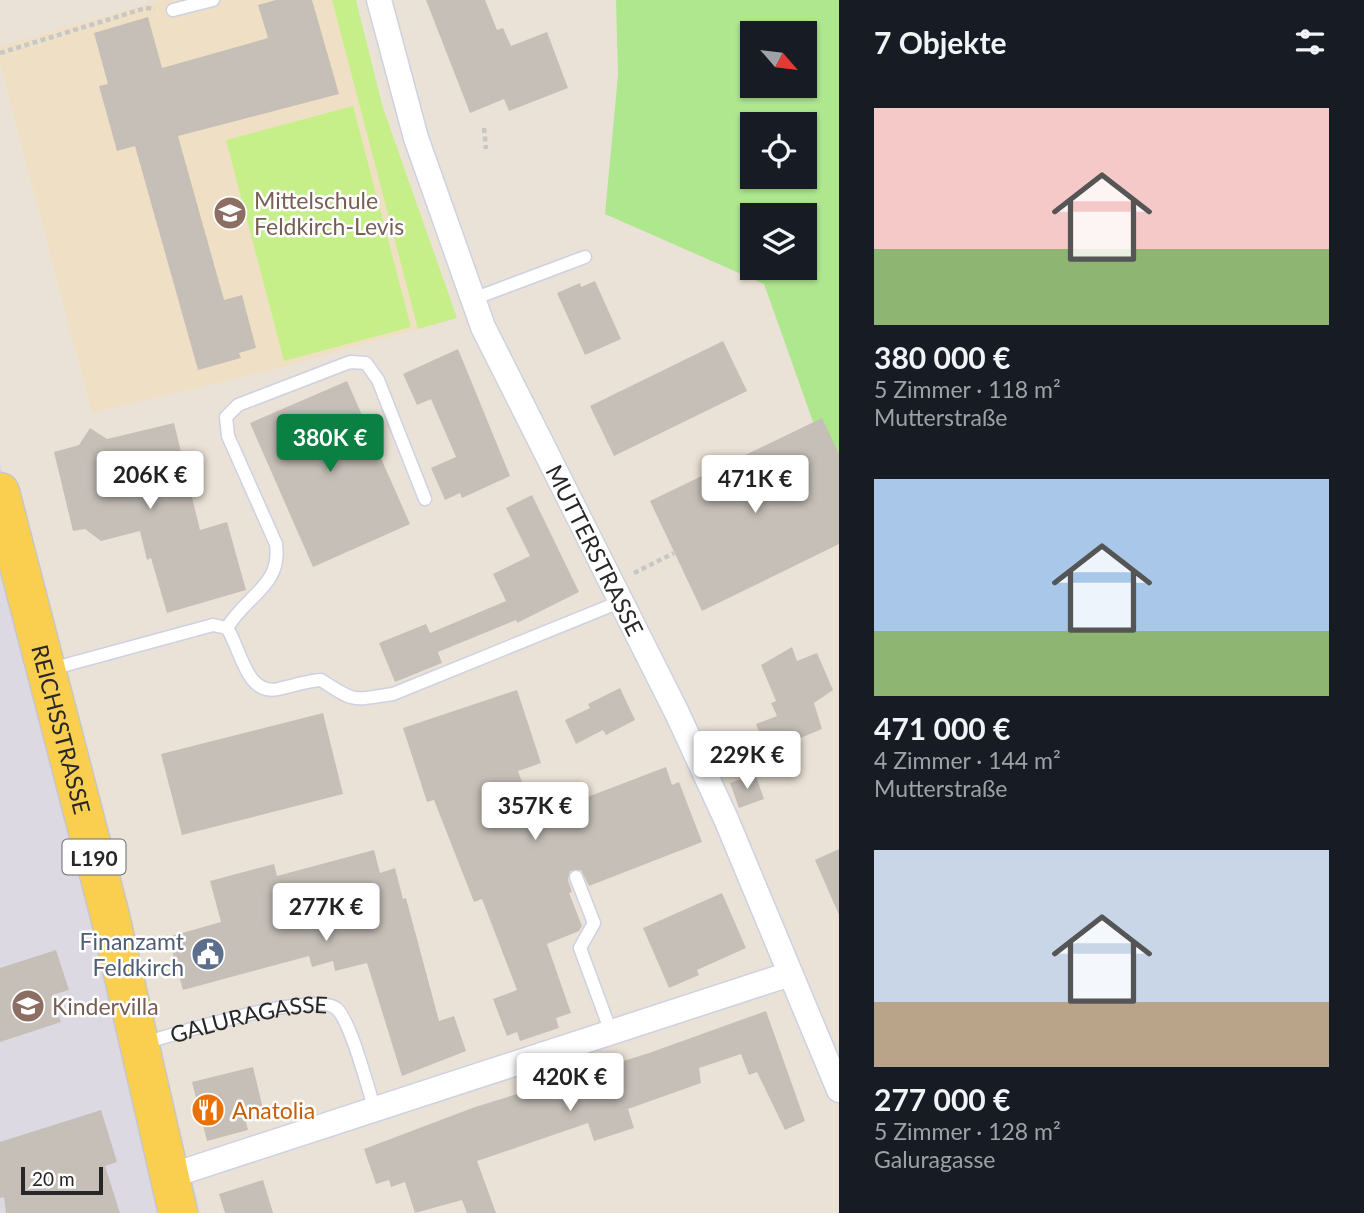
<!DOCTYPE html>
<html lang="de">
<meta charset="utf-8">
<style>
:root{--surface:#171b24;--page:#20242c;--text:#f1f3f6;--muted:#9ea1a6;--accent:#0b8043}
body{margin:0;font-family:Lato,sans-serif;background:var(--page);color:var(--text);height:100vh;display:flex;flex-direction:column;font-size:26px;white-space:nowrap}
*{box-sizing:border-box;margin:0}
p{font-size:23px;color:var(--muted)}
.icon{flex:none;width:38px;height:38px;fill:none;stroke:currentColor;stroke-width:2;stroke-linecap:round;stroke-linejoin:round}
.map{position:relative;flex:1;overflow:hidden}
.sheet{display:flex;flex-direction:column;background:var(--surface);width:525px}
.sheet>*{flex:none}
.needle{width:46px;rotate:118deg}
.tools{position:absolute;left:740px;top:21px;display:grid;gap:14px}
.tools a{display:grid;place-items:center;width:77px;height:77px;border-radius:0px;background:var(--surface);box-shadow:0 2px 5px #0004;font-size:35px}
.scale{position:absolute;left:21px;bottom:18px;width:82px;box-sizing:border-box;padding-left:7px;border:4px solid #272727;border-top:0;font-size:19px;line-height:24px;white-space:nowrap;color:#272727;-webkit-text-stroke:5px #fff;paint-order:stroke}
.price{position:absolute;translate:-50% -60px;padding:0 16px;border-radius:7px;background:#fff;color:#222;font-size:23px;line-height:46px;filter:drop-shadow(0 2px 4px #0008)}
.price::after{content:'';position:absolute;left:50%;top:42px;width:21px;height:16px;margin-left:-10px;background:inherit;clip-path:polygon(0 0,100% 0,50% 100%)}
.price.selected{background:var(--accent);color:#fff}
ul{padding:0;list-style:none}
li{display:grid;align-content:center;gap:14px;height:371px;padding:0 35px}
li span{display:grid;place-items:center;height:217px;border-radius:0px;color:#555}
li>.icon{margin-inline-start:auto}
span .icon{width:126px;height:126px;fill:#fffc;stroke-width:1}
li b{font-size:30px}
h2{display:flex;justify-content:space-between;align-items:center;height:84px;padding:0 35px;font-size:30px}
main{display:flex;flex:1;min-height:0}
.map>svg:first-child{display:block}
.industrial{fill:#dcd9e3}
.education{fill:#efe0c5}
.green{fill:#afe78f;fill-rule:evenodd}
.pitch{fill:#c6ef8a}
.building{fill:#c6bfb8}
.lines{fill:none;stroke-linecap:round;stroke-linejoin:round}
.lane-casing{stroke:#cdd1e2;stroke-width:15}
.street-casing{stroke:#cdd1e2;stroke-width:27}
.primary-casing{stroke:#c7c7c7;stroke-width:41}
.path{stroke:#c7c7c7;stroke-width:4.5;stroke-dasharray:5 3.5;stroke-linecap:butt}
.lane{stroke:#fff;stroke-width:12}
.street{stroke:#fff;stroke-width:24}
.primary{stroke:#face4e;stroke-width:38}
.labels{text-anchor:middle;dominant-baseline:central;stroke-width:5;stroke-linejoin:round;paint-order:stroke}
.shield{fill:#fff;stroke:#686868;stroke-width:2}
.shield-label{font-size:21px;font-weight:bold;fill:#272727}
.education-label{font-size:23px;fill:#785e54;stroke:#fff;text-anchor:start}
.street-label{font-size:23px;fill:#272727;stroke:#fff}
.service-label{font-size:23px;fill:#4e5e75;stroke:#fff;text-anchor:end}
.food-label{font-size:23px;fill:#c56008;stroke:#fff;text-anchor:start}
</style>
<main>
<div class="map">
<svg width="839" height="1213" viewBox="0 0 839 1213">
<rect width="100%" height="100%" fill="#ebe2d7"/>
<path class="industrial" d="M0,464L18,522L201,1213H0Z"/>
<path class="education" d="M163,0H356L383,108L457,318L280,368L92,413L0,64V46Z"/>
<path class="green" d="M616,0H839V495L764,284L605,214L618,75ZM752,33H805V86H752ZM752,124H805V177H752ZM752,215H805V268H752Z"/>
<g class="pitch">
<path d="M332,0H356L383,108L457,318L418,329Z"/>
<path d="M353,106L411,327L284,361L226,140Z"/>
</g>
<g class="building">
<path d="M276,0H312L339,94L178,136L224,300L242,295L256,348L239,353L241,358L198,370L135,146L117,151L99,86L108,84L94,33L148,17L162,68L268,38L258,5Z"/>
<path d="M426,0H485L497,30L503,28L511,46L547,32L568,88L509,111L504,99L470,113Z"/>
<path d="M595,281L621,339L585,355L557,293L580,283L581,287Z"/>
<path d="M723,341L747,391L614,456L590,406Z"/>
<path d="M458,349L510,476L462,498L460,493L445,500L431,468L456,457L431,399L417,405L403,374Z"/>
<path d="M347,381L410,524L313,567L250,423Z"/>
<path d="M822,418L839,454V544L702,611L650,501Z"/>
<path d="M174,423L200,530L227,522L246,590L167,613L151,558L147,560L140,531L101,541L85,529L73,531L54,452L79,445L90,428L107,439Z"/>
<path d="M532,495L579,592L517,623L516,620L438,652L442,663L395,682L379,643L426,624L430,633L506,601L493,574L530,556L506,508Z"/>
<path d="M792,647L797,661L817,653L833,690L814,703L822,729L793,741L789,734L764,744L756,724L777,716L771,703L776,701L761,665Z"/>
<path d="M620,688L635,720L606,735L603,730L576,744L565,720L590,708L588,704Z"/>
<path d="M517,690L541,763L518,771L535,817L666,767L672,785L679,782L702,842L589,886L581,870L570,871L568,880L572,892L569,893L582,926L579,931L547,944L571,1013L556,1018L559,1028L520,1041L517,1032L507,1036L493,999L517,990L482,899L474,902L434,800L427,802L403,728Z"/>
<path d="M323,713L343,794L182,835L161,754Z"/>
<path d="M755,774L764,799L739,808L730,783Z"/>
<path d="M839,849V915L815,860Z"/>
<path d="M374,850L380,873L395,868L403,899L406,898L439,1021L454,1016L466,1051L402,1076L367,963L335,971L333,961L312,967L309,956L183,990L168,937L221,922L210,881L274,864L277,876Z"/>
<path d="M722,893L746,948L697,970L699,975L669,988L643,928Z"/>
<path d="M56,950L69,990L52,995L61,1022L0,1042V968Z"/>
<path d="M766,1011L805,1121L785,1130L757,1072L749,1075L741,1054L699,1068L701,1083L628,1109L634,1128L594,1141L588,1123L477,1161L496,1213H467L462,1200L415,1213L405,1182L391,1187L389,1180L376,1184L364,1149L475,1107L649,1053Z"/>
<path d="M253,1067L265,1117L246,1122L248,1130L207,1141L192,1082Z"/>
<path d="M101,1110L117,1162L105,1166L120,1213H6L4,1197L0,1198V1142Z"/>
<path d="M263,1180L273,1213H225L219,1194Z"/>
</g>
<g class="lines">
<defs>
<g id="lane">
<path d="M173,10L213,0"/>
<path d="M473,299L585,257"/>
<path d="M227,628C246,595 282,586 276,544L228,436L226,417L238,405L350,362L366,363L378,380L425,499"/>
<path d="M51,669L213,625L227,628C241,649 246,696 278,689C293,686 306,681 321,680C356,703 352,700 393,694L622,601"/>
<path d="M576,877L594,923L580,948L611,1032"/>
<path id="s1" d="M144,1043C175,1034 317,989 337,1009C351,1022 368,1089 375,1110"/>
</g>
<g id="street">
<path id="s2" d="M379,0L416,138L483,327L677,713L726,819L839,1090"/>
<path d="M170,1176L790,974"/>
</g>
<g id="primary">
<path id="s3" d="M0,492L110,916L178,1213"/>
</g>
</defs>
<use href="#lane" class="lane-casing"/>
<use href="#street" class="street-casing"/>
<use href="#primary" class="primary-casing"/>
<g class="path">
<path d="M0,53L146,8L155,9"/>
<path d="M484,128L486,149"/>
<path d="M634,573L674,553"/>
</g>
<use href="#lane" class="lane"/>
<use href="#street" class="street"/>
<use href="#primary" class="primary"/>
</g>
<defs>
<symbol id="school-disc" viewBox="-11 -11 22 22"><circle r="9.5" fill="#8d6e63" stroke="#fff"/><path d="M0-5L7-2L0 1L-7-2ZM-4 1L0 2.5L4 1V4Q0 6-4 4Z" fill="#fff"/></symbol>
<symbol id="civic-disc" viewBox="-11 -11 22 22"><circle r="9.5" fill="#5c6f8a" stroke="#fff"/><path d="M-.6-6.5H3V-4.5H.6V-3L4-1V1h2V6H-6V1h2V-1L-.6-3ZM-1.2 2.5V6h2.4V2.5Z" fill="#fff"/></symbol>
<symbol id="restaurant-disc" viewBox="-11 -11 22 22"><circle r="9.5" fill="#e8710a" stroke="#fff"/><path d="M-5-6h1v4h1v-4h1v4h1v-4h1v5L-1.5 .5V6h-2V.5L-5-1ZM5-6V6H3V1.5H1.5Q1.5-4 5-6Z" fill="#fff"/></symbol>
</defs>
<g fill-rule="evenodd">
<use href="#school-disc" x="211" y="194" width="38" height="38"/>
<use href="#civic-disc" x="189" y="935" width="38" height="38"/>
<use href="#school-disc" x="9" y="987" width="38" height="38"/>
<use href="#restaurant-disc" x="189" y="1091" width="38" height="38"/>
</g>
<g class="labels">
<rect class="shield" x="62.5" y="839.5" width="63" height="35" rx="5"/>
<g class="shield-label">
<text x="94" y="857">L190</text>
</g>
<g class="education-label">
<text x="254" y="200">Mittelschule<tspan x="254" dy="26">Feldkirch-Levis</tspan></text>
<text x="52" y="1006">Kindervilla</text>
</g>
<g class="street-label">
<text stroke="none"><textPath href="#s2" startOffset="593">MUTTERSTRASSE</textPath></text>
<text stroke="none"><textPath href="#s3" startOffset="245">REICHSSTRASSE</textPath></text>
<text stroke="none"><textPath href="#s1" startOffset="108">GALURAGASSE</textPath></text>
</g>
<g class="service-label">
<text x="184" y="941">Finanzamt<tspan x="184" dy="26">Feldkirch</tspan></text>
</g>
<g class="food-label">
<text x="232" y="1110">Anatolia</text>
</g>
</g>
</svg>
<div class="tools">
<a><svg class="needle" viewBox="-14 -14 28 28"><path d="M0-13l5 13h-10z" fill="#e53935"/><path d="M0 13l5-13h-10z" fill="#9ea1a6"/></svg></a>
<a><svg class="icon" aria-label="locate" viewBox="0 0 24 24"><circle cx="12" cy="12" r="6"/><path d="M12 2v4M12 18v4M2 12h4M18 12h4"/></svg></a>
<a><svg class="icon" aria-label="layers" viewBox="0 0 24 24"><path d="M12 4l9 5-9 5-9-5zM3 14l9 5 9-5"/></svg></a>
</div>
<div class="scale">20 m</div>
<b class="price selected" style="left:330px;top:474px">380K €</b>
<b class="price" style="left:150px;top:511px">206K €</b>
<b class="price" style="left:755px;top:515px">471K €</b>
<b class="price" style="left:747px;top:791px">229K €</b>
<b class="price" style="left:535px;top:842px">357K €</b>
<b class="price" style="left:326px;top:943px">277K €</b>
<b class="price" style="left:570px;top:1113px">420K €</b>
</div>
<section class="sheet">
<h2>7 Objekte<svg class="icon" aria-label="filters" viewBox="0 0 24 24"><path d="M4 7h16M4 17h16"/><circle cx="9" cy="7" r="2"/><circle cx="15" cy="17" r="2"/></svg></h2>
<ul>
<li><span style="background:linear-gradient(#f6c9c9 65%,#8fb573 0)"><svg class="icon" aria-label="home" viewBox="0 0 24 24"><path d="M3 11l9-7 9 7M6 9v11h12V9"/></svg></span><div><b>380 000 €</b><p>5 Zimmer · 118 m²</p><p>Mutterstraße</p></div></li>
<li><span style="background:linear-gradient(#a9c7e8 70%,#8fb573 0)"><svg class="icon" aria-label="home" viewBox="0 0 24 24"><path d="M3 11l9-7 9 7M6 9v11h12V9"/></svg></span><div><b>471 000 €</b><p>4 Zimmer · 144 m²</p><p>Mutterstraße</p></div></li>
<li><span style="background:linear-gradient(#c9d6e8 70%,#b9a48a 0)"><svg class="icon" aria-label="home" viewBox="0 0 24 24"><path d="M3 11l9-7 9 7M6 9v11h12V9"/></svg></span><div><b>277 000 €</b><p>5 Zimmer · 128 m²</p><p>Galuragasse</p></div></li>
</ul>
</section>
</main>
